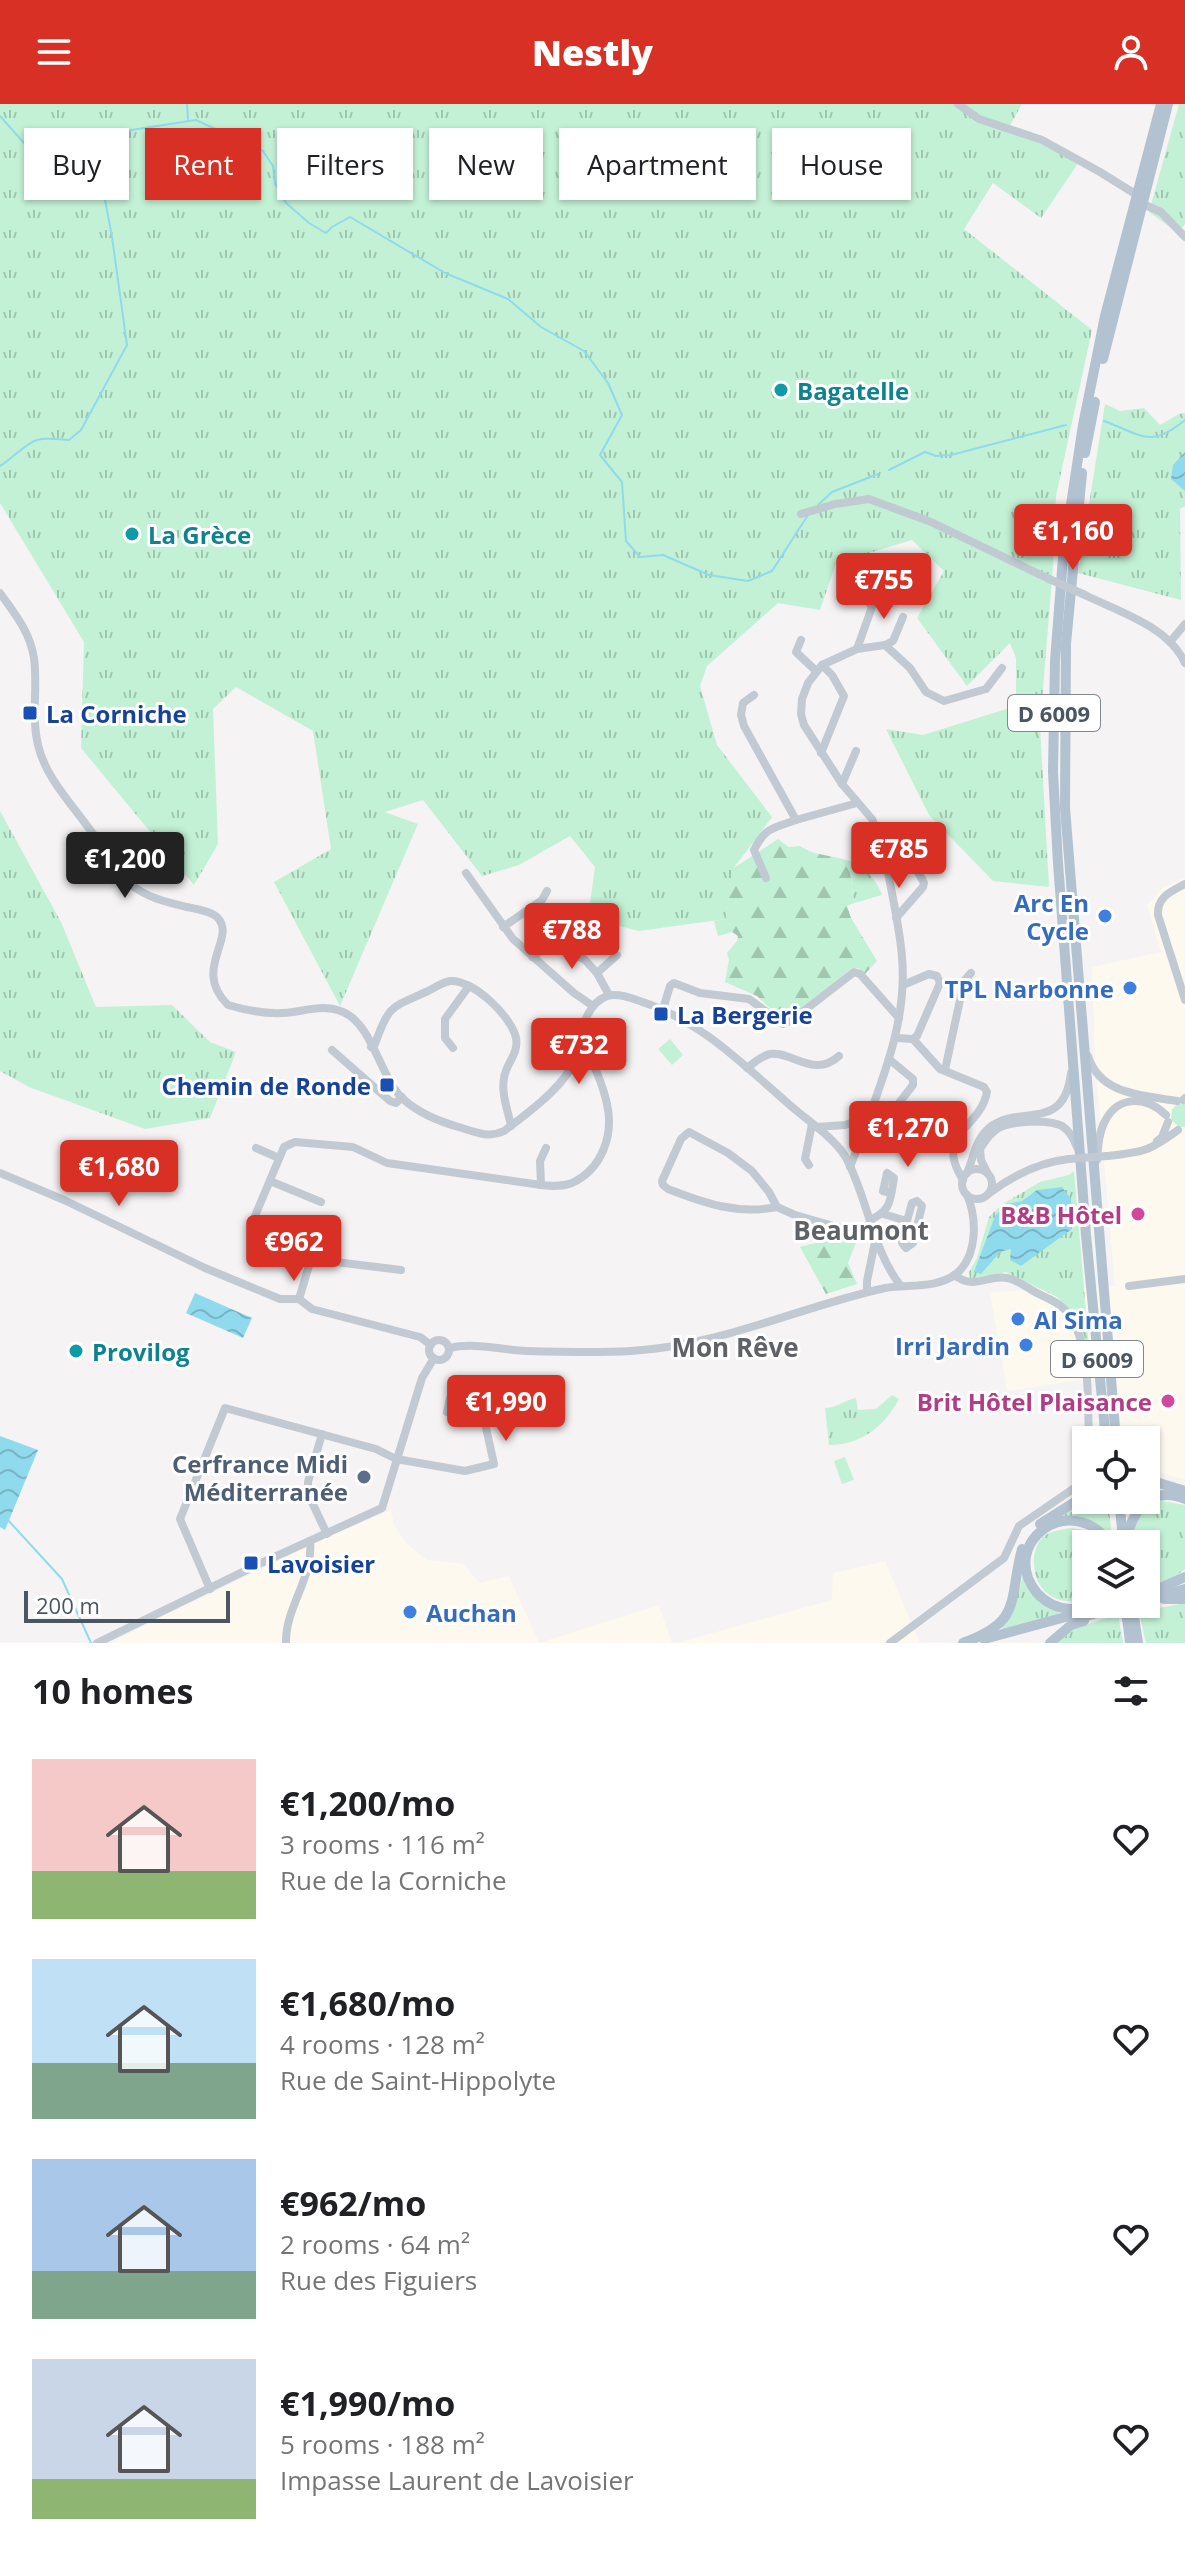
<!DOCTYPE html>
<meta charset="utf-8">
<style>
:root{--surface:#fff;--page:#f6f6f6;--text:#202124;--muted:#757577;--accent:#d93025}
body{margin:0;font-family:"Open Sans",sans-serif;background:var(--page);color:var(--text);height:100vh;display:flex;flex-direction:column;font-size:30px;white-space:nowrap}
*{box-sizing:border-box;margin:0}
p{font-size:26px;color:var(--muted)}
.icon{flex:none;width:44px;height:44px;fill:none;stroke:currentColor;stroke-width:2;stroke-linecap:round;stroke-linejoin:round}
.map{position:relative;height:1539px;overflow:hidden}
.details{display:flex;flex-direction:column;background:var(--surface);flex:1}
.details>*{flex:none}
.top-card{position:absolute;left:24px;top:24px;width:1138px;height:72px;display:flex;gap:16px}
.controls{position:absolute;left:1072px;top:1322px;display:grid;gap:16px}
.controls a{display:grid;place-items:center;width:88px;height:88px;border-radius:0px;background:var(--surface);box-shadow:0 2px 6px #0004;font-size:40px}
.scale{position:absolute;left:24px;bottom:20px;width:206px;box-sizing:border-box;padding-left:8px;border:4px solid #4a5661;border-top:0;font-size:22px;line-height:28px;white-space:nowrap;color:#4a5661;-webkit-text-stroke:6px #fff;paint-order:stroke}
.price{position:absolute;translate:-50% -68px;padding:0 18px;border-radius:8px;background:var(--accent);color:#fff;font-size:26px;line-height:52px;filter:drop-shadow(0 2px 4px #0008)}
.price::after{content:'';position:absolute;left:50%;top:48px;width:24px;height:18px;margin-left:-12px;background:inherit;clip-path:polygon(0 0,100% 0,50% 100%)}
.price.selected{background:#222;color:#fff}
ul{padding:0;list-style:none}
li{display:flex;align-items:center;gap:24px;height:200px;padding:0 32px}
li span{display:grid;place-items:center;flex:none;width:224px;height:160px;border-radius:0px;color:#555}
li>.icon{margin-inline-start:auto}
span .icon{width:96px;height:96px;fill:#fffc;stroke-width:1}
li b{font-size:34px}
h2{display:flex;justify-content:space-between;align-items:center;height:96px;padding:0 32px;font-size:34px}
.tag{padding:0 28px;border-radius:0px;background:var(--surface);box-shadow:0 2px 6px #0004;font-size:28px;line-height:72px}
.tag.selected{background:var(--accent);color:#fff}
header{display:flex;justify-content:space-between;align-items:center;height:104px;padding:0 32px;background:var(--accent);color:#fff;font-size:36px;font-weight:800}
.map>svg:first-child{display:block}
.commercial{fill:#fdf9ef}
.grass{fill:url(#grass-tufts)}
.forest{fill:url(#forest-firs)}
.garden{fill:#c3f1d5}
.water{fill:url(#water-waves)}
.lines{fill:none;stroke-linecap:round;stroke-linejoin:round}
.stream{stroke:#90daee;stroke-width:2}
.minor{stroke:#c1cad2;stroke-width:8}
.major{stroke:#b3c2d1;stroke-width:10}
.minor-bridge{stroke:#c1cad2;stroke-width:8}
.major-bridge{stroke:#b3c2d1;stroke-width:10}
.culture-dot{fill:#0f9aa8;stroke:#fff;stroke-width:3}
.transit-dot{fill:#1a4fb4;stroke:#fff;stroke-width:3}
.shop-dot{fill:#3f7fe0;stroke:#fff;stroke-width:3}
.hotel-dot{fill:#d1479c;stroke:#fff;stroke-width:3}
.service-dot{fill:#5c6f8a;stroke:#fff;stroke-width:3}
.labels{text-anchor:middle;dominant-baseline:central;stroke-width:6;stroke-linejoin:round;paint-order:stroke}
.shield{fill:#fff;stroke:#808990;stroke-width:2}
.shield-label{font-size:22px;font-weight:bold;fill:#4a5661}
.culture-label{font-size:24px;font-weight:bold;fill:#0d838f;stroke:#fff;text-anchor:start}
.transit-label{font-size:24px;font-weight:bold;fill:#164399;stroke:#fff;text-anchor:start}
.shop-label{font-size:24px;font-weight:bold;fill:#366cbe;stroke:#fff;text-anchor:end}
.hotel-label{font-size:24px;font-weight:bold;fill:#b23c85;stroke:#fff;text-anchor:end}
.service-label{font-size:24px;font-weight:bold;fill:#4e5e75;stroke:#fff;text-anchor:end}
.neighbourhood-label{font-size:26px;font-weight:bold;fill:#5f6368;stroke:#fff}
</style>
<header><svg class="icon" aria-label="menu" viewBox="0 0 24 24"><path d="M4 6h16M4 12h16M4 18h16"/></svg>Nestly<svg class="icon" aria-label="person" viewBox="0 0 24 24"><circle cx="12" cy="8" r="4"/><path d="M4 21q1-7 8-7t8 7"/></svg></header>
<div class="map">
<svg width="1185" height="1539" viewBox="0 0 1185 1539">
<defs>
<pattern id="grass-tufts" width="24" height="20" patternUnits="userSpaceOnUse" patternTransform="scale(2)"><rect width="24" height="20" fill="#c3f1d5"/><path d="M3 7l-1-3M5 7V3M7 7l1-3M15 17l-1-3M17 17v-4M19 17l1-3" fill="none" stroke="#a0c6b0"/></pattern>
<pattern id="forest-firs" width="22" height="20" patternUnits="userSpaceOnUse" patternTransform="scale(2)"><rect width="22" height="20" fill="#c3f1d5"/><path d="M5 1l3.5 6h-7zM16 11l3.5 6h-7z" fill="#a0c6b0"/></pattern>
<pattern id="water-waves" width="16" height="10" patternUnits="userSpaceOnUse" patternTransform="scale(2)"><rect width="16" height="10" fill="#90daee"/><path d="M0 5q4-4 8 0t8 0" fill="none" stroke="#78b4c4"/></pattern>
</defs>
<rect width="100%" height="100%" fill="#f5f3f3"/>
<g class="commercial">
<path d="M1185,773V1376L1146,1364V1336H1113L1107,1272L1007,1287L990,1188L1115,1182L1095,957L1092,863L1161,848L1147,801L1163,784Z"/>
<path d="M391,1406L394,1421L407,1440L427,1456L464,1460L479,1479L509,1472L539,1539H109L325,1434Z"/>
<path d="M885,1457L920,1539H676L832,1496L833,1469Z"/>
<path d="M659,1501L672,1539H539Z"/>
</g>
<g class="grass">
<path d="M0,0H1022L1008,25L1079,58L1041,114L993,79L964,125L1092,226L1056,392L1053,462L1040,622L1049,783L993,777L929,711L886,625L923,631L1016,602V554L1010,539L967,582L917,514L944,467L912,436L836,459L820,506L778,499L707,562L700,582L717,641L772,713L733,765L726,815L639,827L588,814L595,763L570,732L519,761L482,772L423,696L385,708L418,720L340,902L274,778L331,745L313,627L236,583L213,605L218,740L194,781L81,644L84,538L0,399Z"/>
<path d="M1179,0H1185V120L1178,129L1149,108Z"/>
<path d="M1105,300L1120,307L1144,304L1160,321L1179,310L1185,309V402L1180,405L1181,496L1078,469Z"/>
<path d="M0,707L61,818L96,903L172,901L210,938L236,948L210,1014L145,1025L29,983L0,967Z"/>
<path d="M849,758C863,761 878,778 882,791L854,799Z"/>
<path d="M1178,1000H1185V1023H1179L1171,1016L1172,1005Z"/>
<path d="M1074,1067L1090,1255L1070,1207L1057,1193L1006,1168L978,1175L970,1174L969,1168L977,1154L989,1113L1001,1101L1040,1078L1069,1071Z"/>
<path d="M892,1291L899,1295C884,1323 861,1341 829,1341L825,1304C838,1304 844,1296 856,1294L858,1306L876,1305Z"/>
<path d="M1091,1396H1108L1112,1434C1097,1420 1079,1409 1058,1414Z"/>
<path d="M1161,1397L1185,1401V1465L1175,1473L1146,1483V1440H1131C1134,1416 1140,1409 1161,1397Z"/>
<path d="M1070,1424L1086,1426L1101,1440H1086V1496C1057,1502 1035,1489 1034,1459C1033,1452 1036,1441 1041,1435C1048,1427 1060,1426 1070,1424Z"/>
<path d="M1023,1472L1061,1511L1002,1527V1523L1012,1510Z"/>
<path d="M1185,1499V1539H1146L1139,1508Z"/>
<path d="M1118,1510L1123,1539H1058L1074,1525Z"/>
</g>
<g class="forest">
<path d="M778,735L789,743L800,742C817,754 838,750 856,760L849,759L854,799L847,802L851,814L877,857L865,870L858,864H852L787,915L780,914L757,892L725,878L729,856L727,849L737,837L738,832L732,828L718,832L714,817L726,815L732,765Z"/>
<path d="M849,1130L857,1136L848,1159L857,1180L826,1190L800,1143Z"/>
</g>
<g class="garden">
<path d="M670,935L683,951L672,961L658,945Z"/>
<path d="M845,1353L854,1376L842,1380L834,1357Z"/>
</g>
<g class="water">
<path d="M1185,348V387L1171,375L1173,361Z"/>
<path d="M1062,1083L1071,1095L1072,1125L1021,1162L1010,1156L1011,1145L1000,1148L981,1170L974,1168L995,1112L1006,1100L1022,1097L1037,1086Z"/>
<path d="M195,1189L252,1214L243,1234L186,1209Z"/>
<path d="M0,1332L38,1346L5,1426L0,1423Z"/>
</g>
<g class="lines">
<g class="stream">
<path d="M187,0L188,15"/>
<path d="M0,12L24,39L37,45L56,46L73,35L196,16L263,47L273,62L275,79L286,99L309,119L326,129L332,123L350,113L445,169L508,195L541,223L584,247L608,279L622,311L600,351L622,378L626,437L640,453L663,451L709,471L748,477L772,467L808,411"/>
<path d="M1104,317C1142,331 1150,345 1185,316"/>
<path d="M0,362C10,356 28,338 37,336C47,333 59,336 69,336L81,326L127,241L112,133L93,32"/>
<path d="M889,366L925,348L936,352L951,351L1066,321"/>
<path d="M818,401L832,388L878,370"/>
<path d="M7,1415L62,1475L91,1539"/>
</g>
<g class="minor">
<path d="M958,0L979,15L1042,36L1100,68L1137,91L1143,100L1161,108L1185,133"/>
<path d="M801,410L835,400L869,395L931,418L1047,474"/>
<path d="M0,489C15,510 30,528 34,554C38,583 31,612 38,641C45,671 67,695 85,719C100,739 115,759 129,779C147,794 166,798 187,803C197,805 210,807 217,813C238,834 191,865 228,901C245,906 264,910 283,909C304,908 322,899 343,908C372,920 380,972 402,994C419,1010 440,1018 462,1024C477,1029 489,1034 504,1027C524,1012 558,987 570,965C582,942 579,903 607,892C616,889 629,893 637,896C702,917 741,959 791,1002C808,1017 833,1033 845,1052C867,1091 872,1145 900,1181"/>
<path d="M1085,491C1119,508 1168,522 1185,559"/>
<path d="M801,536L796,548L815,566"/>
<path d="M1170,538L1185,520"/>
<path d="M885,541L910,564L926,588L944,597L986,585L1002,564"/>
<path d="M857,545L872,503L865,493"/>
<path d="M754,591L743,599L741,611L744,622L796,716L857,699"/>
<path d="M821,649L844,592L832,571L822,561"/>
<path d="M842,680L856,647"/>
<path d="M887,766L904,753H910L924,779L923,783L896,814"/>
<path d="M466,769L513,835L574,889L593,902"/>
<path d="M766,774L754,746C765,723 774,724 796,716"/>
<path d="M1185,780C1170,788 1157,793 1158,811L1185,896"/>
<path d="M503,823L542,796L547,787"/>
<path d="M532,853L556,836H561L574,851L584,855L597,869L609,891"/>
<path d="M597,869L617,851"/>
<path d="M663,905L670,882L674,879L700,889L749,895L783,920L792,916L854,868L860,870L899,914"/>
<path d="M897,934L913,935L917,932L940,879L937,872L929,870L903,881"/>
<path d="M913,935L940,965L984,983L987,988C980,1026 933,1028 963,1076"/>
<path d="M371,943L375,940C389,900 391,904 428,887C434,884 443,878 450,877C473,875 512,913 516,934C519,950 506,959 504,974C501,989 508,1007 511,1022"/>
<path d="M453,944L445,934V915L469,882"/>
<path d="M332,946L390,997L396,999L402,993"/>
<path d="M1088,952C1100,991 1142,991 1177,997"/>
<path d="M889,955L913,975V981L892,1008L905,1023H910L913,1017L896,1003"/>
<path d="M747,964C754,959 761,952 770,950C790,946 814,975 839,952"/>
<path d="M945,966L964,877L971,869"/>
<path d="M1183,996L1185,994"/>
<path d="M816,1023L845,1021L869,1013C888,961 907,909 902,853C899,816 889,780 884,744L872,715L842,680L804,621L801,610L802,595L808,579L822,561L857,545L885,541L893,537L903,513"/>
<path d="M1157,1037L1162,1033L1168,1018"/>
<path d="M859,1040C887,1047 885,1043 905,1023"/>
<path d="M256,1044L279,1054"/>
<path d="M1107,1052C1143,1048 1148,1048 1178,1026"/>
<path d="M1097,1056C1098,1043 1099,1028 1105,1017C1119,990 1147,993 1166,1011"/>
<path d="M809,1061L805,1055L812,1020"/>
<path d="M850,1063L869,1013"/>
<circle cx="977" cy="1080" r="15"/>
<path d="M987,1068L981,1056L980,1045C985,1037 989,1030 997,1025C1008,1017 1050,1015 1062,1022C1070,1027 1074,1035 1077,1043"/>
<path d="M0,1069L64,1096L205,1164L280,1195H299L312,1205L420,1233L431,1241"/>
<path d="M967,1069C974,1053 975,1036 989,1024C1019,999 1064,1030 1071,969"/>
<path d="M270,1077L321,1098"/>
<path d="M541,1081L540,1057L546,1044"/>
<path d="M991,1088C1014,1071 1040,1058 1069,1055"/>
<path d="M777,1103C737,1111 704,1099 668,1085L663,1081L662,1077L681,1035L689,1028L728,1049L752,1067L769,1088L777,1103L795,1111L841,1124L856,1125L871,1120"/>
<path d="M883,1110L907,1117L902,1139L906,1144L913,1139L922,1102L917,1097L912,1099L907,1117"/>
<path d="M870,1116C892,1106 890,1096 894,1074L887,1069L883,1087L891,1089"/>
<path d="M311,1155L401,1166"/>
<path d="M954,1171C976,1187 987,1170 1007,1174C1018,1176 1026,1183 1035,1188C1046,1194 1059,1198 1067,1208C1092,1240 1087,1297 1089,1336"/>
<path d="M1129,1182L1185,1175"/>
<path d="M867,1188V1177L876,1133"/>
<path d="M299,1195L311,1155L256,1129L252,1119L284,1043L295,1038L353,1043L387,1059L541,1081C551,1082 562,1083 572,1079C602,1065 614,1031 607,1000C602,977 592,957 581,936"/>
<circle cx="439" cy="1246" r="10"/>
<path d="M449,1244C474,1238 502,1246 527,1247C562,1248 597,1249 631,1247C720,1242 799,1203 885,1184C908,1180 936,1185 956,1170C978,1152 977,1114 967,1091"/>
<path d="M322,1330L308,1378V1390L327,1430"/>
<path d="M210,1485L180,1415L225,1304L376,1345L396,1355L465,1367L494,1360L477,1283L461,1286L450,1294L447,1308"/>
<path d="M97,1539L259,1460L382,1404L422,1274L434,1254"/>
<path d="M286,1539C285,1503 314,1474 310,1437"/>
<path d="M890,1539L1004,1454L1019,1422L1083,1378L1086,1369"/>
</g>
<g class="major">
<path d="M1103,255L1168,0"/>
<path d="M1085,349L1095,298"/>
<path d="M1082,369L1066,540L1065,704L1116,1336"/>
<path d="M1106,1336L1086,1131L1058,759L1053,668L1055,557L1063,454L1083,321L1105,212L1161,0"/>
<path d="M1146,1375L1185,1387"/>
<path d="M1119,1396L1123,1434"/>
<path d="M1040,1420L1086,1391"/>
<path d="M1126,1440C1130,1409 1151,1380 1185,1395"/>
<path d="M1146,1490L1185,1473"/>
<path d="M1164,1495H1185"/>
<path d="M1146,1496L1185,1485"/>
<path d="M1107,1500C1095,1502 1082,1505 1070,1505C1057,1504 1045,1498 1037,1489C997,1440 1070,1384 1111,1440"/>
<path d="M1132,1500L1138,1539"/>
<path d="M1078,1514L1131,1500"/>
<path d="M1128,1521L1130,1539"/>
<path d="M984,1535L1084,1508"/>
<path d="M963,1539C1023,1517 1008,1498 1022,1445"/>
<path d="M1050,1539L1071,1521L1084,1517"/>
</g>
<g class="minor-bridge">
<path d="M1047,474L1085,491"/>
<path d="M1069,1055L1107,1052"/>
</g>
<path class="major-bridge" d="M1124,1500L1128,1521"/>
</g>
<g class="culture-dot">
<circle cx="781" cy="286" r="8"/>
<circle cx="132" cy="430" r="8"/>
<circle cx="76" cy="1247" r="8"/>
</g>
<g class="transit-dot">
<rect x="22" y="601" width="16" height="16" rx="4"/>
<rect x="653" y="902" width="16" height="16" rx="4"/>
<rect x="379" y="973" width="16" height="16" rx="4"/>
<rect x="243" y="1451" width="16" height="16" rx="4"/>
</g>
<g class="shop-dot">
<circle cx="1105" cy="812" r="8"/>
<circle cx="1130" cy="884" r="8"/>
<circle cx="1018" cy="1215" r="8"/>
<circle cx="1026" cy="1241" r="8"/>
<circle cx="410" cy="1508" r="8"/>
</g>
<g class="hotel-dot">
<circle cx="1138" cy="1110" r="8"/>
<circle cx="1168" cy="1297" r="8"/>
</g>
<circle class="service-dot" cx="364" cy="1373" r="8"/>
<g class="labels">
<g class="shield">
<rect x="1008" y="591" width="92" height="36" rx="6"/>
<rect x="1051" y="1237" width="92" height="36" rx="6"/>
</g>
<g class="shield-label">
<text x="1054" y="609">D 6009</text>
<text x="1097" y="1255">D 6009</text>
</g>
<g class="culture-label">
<text x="797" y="286">Bagatelle</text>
<text x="148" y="430">La Grèce</text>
<text x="92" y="1247">Provilog</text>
</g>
<g class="transit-label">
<text x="46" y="609">La Corniche</text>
<text x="677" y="910">La Bergerie</text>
<text x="371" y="981" text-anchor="end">Chemin de Ronde</text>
<text x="267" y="1459">Lavoisier</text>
</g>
<g class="shop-label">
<text x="1089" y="798">Arc En<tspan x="1089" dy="28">Cycle</tspan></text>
<text x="1114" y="884">TPL Narbonne</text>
<text x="1034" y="1215" text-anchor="start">Al Sima</text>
<text x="1010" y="1241">Irri Jardin</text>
<text x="426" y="1508" text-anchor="start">Auchan</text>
</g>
<g class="hotel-label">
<text x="1122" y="1110">B&amp;B Hôtel</text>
<text x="1152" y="1297">Brit Hôtel Plaisance</text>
</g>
<g class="service-label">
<text x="348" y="1359">Cerfrance Midi<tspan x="348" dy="28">Méditerranée</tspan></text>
</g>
<g class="neighbourhood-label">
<text x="861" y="1126">Beaumont</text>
<text x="735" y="1243">Mon Rêve</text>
</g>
</g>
</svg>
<div class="controls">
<a><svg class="icon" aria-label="locate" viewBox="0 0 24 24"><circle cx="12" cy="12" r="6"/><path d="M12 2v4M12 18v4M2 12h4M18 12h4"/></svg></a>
<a><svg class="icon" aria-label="layers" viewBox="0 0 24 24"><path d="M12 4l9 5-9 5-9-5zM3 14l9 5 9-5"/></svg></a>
</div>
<div class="scale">200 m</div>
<b class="price" style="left:1073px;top:468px">€1,160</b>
<b class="price" style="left:884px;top:517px">€755</b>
<b class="price" style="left:899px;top:786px">€785</b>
<b class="price selected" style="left:125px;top:796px">€1,200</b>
<b class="price" style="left:572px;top:867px">€788</b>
<b class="price" style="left:579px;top:982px">€732</b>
<b class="price" style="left:908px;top:1065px">€1,270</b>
<b class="price" style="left:119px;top:1104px">€1,680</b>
<b class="price" style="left:294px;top:1179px">€962</b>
<b class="price" style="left:506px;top:1339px">€1,990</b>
<div class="top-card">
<a class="tag">Buy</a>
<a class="tag selected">Rent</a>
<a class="tag">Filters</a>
<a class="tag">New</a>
<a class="tag">Apartment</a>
<a class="tag">House</a>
</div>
</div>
<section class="details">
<h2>10 homes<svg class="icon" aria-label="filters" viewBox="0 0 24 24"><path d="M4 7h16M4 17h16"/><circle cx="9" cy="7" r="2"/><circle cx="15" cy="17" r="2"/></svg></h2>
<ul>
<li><span style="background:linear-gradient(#f6c9c9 70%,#8fb573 0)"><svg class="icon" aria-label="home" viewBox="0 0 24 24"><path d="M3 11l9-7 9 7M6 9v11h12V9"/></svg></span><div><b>€1,200/mo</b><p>3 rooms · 116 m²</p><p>Rue de la Corniche</p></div><svg class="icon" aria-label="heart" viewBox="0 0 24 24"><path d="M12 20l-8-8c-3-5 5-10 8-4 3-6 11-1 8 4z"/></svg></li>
<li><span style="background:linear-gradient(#bfe0f5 65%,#7fa58c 0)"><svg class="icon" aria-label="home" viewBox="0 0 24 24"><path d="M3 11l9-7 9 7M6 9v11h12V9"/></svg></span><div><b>€1,680/mo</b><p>4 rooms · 128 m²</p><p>Rue de Saint-Hippolyte</p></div><svg class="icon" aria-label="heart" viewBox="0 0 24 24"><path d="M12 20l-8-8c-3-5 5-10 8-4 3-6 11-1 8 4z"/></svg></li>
<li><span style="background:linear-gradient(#a9c7e8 70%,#7fa58c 0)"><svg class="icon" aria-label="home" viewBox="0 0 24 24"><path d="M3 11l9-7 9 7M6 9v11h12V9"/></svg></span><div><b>€962/mo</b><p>2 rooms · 64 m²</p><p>Rue des Figuiers</p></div><svg class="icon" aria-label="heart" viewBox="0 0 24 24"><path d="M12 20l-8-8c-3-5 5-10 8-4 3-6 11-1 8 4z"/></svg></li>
<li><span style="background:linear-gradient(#c9d6e8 75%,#8fb573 0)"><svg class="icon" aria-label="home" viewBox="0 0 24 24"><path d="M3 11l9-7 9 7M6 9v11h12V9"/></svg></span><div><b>€1,990/mo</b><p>5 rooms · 188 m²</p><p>Impasse Laurent de Lavoisier</p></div><svg class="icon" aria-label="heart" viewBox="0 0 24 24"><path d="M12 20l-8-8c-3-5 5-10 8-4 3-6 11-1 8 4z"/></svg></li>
</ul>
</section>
